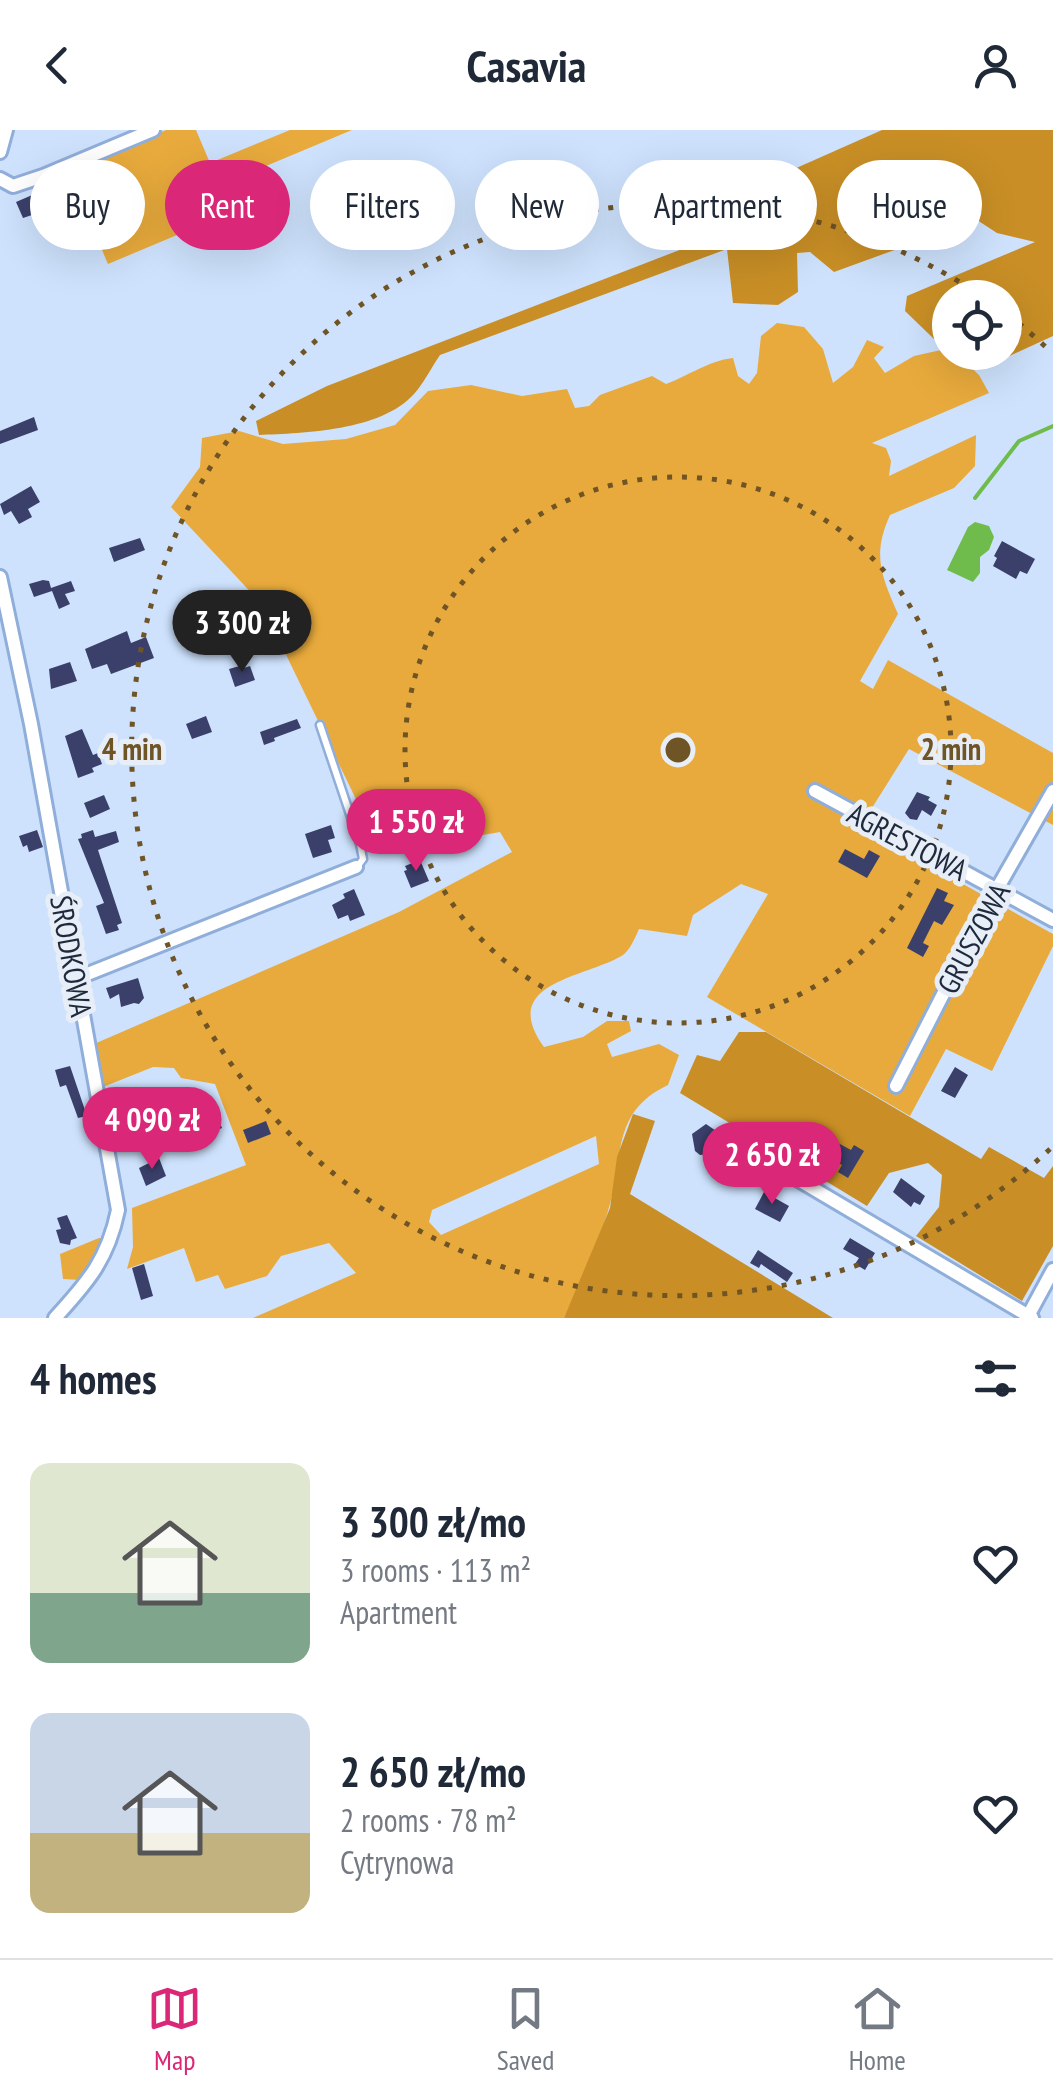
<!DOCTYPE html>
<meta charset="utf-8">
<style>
:root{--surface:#fff;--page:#f6f6f7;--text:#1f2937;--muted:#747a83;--line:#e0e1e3;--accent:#db2777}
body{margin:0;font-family:"PT Sans Narrow",sans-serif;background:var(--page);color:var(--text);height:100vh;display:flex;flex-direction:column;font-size:38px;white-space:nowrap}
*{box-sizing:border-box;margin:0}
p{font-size:32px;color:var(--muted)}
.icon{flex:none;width:55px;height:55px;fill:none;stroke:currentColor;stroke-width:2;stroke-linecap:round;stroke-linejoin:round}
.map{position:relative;height:1188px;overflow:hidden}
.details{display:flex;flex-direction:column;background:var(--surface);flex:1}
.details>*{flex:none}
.guide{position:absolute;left:30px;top:30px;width:995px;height:90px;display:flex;gap:20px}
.tools{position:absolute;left:932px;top:150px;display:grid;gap:20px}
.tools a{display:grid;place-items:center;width:90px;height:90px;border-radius:50%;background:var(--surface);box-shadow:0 10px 40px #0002;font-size:50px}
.price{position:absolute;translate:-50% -85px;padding:0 22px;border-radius:35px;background:var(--accent);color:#fff;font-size:32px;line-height:65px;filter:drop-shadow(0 2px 5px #0008)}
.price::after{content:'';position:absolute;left:50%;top:60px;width:30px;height:22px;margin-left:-15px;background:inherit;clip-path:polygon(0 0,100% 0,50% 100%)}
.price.selected{background:#222;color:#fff}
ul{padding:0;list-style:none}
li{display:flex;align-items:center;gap:30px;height:250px;padding:0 30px}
li span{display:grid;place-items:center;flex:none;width:280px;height:200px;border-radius:20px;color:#555}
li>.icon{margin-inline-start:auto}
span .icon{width:120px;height:120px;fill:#fffc;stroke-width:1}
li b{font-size:42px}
h2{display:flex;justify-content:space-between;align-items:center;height:120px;padding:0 30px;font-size:42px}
.chip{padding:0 35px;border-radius:45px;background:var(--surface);box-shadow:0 10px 40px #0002;font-size:35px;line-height:90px}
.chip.selected{background:var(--accent);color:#fff}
header{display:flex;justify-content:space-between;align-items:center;height:130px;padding:0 30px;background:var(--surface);font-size:45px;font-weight:800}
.tab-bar{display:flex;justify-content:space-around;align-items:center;height:140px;border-top:2px solid var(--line);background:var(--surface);font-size:28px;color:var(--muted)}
.tab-bar a{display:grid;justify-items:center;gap:5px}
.tab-bar .selected{color:var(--accent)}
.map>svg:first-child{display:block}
.green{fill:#e8aa3c;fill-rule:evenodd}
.forest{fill:#c98f26}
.water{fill:#6fbc4d}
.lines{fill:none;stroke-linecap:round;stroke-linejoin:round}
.stream{stroke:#6fbc4d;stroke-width:4}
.building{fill:#3b406b}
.lane-casing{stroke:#90aeda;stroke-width:11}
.street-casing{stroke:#90aeda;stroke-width:18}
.lane{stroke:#fff;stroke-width:6}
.street{stroke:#fff;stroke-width:12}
.ring{fill:none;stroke:#6f5426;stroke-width:5;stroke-dasharray:5 10}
.labels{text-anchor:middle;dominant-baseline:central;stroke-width:10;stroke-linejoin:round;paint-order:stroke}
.street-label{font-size:30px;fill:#1e2a3b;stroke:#e7eef7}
.centre{fill:#6f5426;stroke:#e7eef7;stroke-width:5}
.ring-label{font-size:30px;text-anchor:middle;font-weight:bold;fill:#6f5426;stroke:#e7eef7;stroke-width:10;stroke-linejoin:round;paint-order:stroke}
</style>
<header><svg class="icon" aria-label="back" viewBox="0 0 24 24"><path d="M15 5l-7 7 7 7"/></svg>Casavia<svg class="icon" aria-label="person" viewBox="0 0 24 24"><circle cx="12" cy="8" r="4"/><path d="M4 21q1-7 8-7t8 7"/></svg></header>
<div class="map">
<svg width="1053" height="1188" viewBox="0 0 1053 1188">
<rect width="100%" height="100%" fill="#cee2fd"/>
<g class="green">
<path d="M166,0H196L210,33L290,0H352L199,64L208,92L108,134L69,42Z"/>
<path d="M777,193L804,197L823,219L833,253L853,237L867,210L884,217L874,228L885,243L914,226L950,218V222L956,223L979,245L989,263L872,313L886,318L891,331L889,346L976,305L975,336L954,358L890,385C872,425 881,445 898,484L860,551L873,559L888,530L1053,623V695L909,619L860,697L1053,804V816L992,941L946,919L910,986L707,867L768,764L741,754L693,785L687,806L639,799C635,808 630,820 623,825C586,848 497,852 544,917L583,907L607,891H629L631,901L607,914L612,927L659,914L679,925L668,955C609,983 625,1030 608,1081C597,1117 580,1154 564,1188H253L356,1143L329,1113L281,1126L267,1146L225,1159L218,1145L196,1152L184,1118L127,1139L133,1117L132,1078L246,1035L215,954L181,948L174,938L153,937L103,957L94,914L399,782L512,722L500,702L382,723L261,473L171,377L200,337L202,308L239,301L283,314L346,309L395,295L428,261L471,255L522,266L567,259L575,278L589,276L600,265L652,246L666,254C690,245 708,231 733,228L738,246L749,254L757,243L761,206ZM596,1006L599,1034L441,1105L429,1092L432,1080Z"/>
<path d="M99,1108H106V1113L81,1150L63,1149L60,1124Z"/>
</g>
<g class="forest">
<path d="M882,0H1053V206L981,239L969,223L1005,222V168H950V210L934,209L905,181L907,166L1035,112L997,103L977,90L834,142L810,122L797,123L798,162L778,175L733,173L727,119L440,225C431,238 424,253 414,264C381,301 304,303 259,305L256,291L327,256L778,82L757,63L776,47Z"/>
<path d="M739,902H766L981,1029L989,1017L1044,1048L1053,1036V1116L1022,1171L916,1106L939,1077L942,1045L928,1033L889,1043L867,1076L680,963L697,925L720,931Z"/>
<path d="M633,984L655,991L630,1064L833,1188H564L610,1078L617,1027Z"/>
</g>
<path class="water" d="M975,392L989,396L994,407L989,420L980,427V443L973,452L947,440L968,397Z"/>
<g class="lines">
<path class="stream" d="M975,368L1019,311L1053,296"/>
</g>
<g class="building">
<path d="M46,59L53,78L23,88L16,72Z"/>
<path d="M34,287L38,300L0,314V301Z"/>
<path d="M31,356L40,372L28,379L32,387L19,394L11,381L4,385L0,374Z"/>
<path d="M140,408L145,420L114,432L109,418Z"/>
<path d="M1002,411L1035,429L1027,444L1020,441L1016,449L993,436L997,428L994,426Z"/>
<path d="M43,450L49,451L51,458L71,451L75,461L65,464L70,474L59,479L52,461L34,467L29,454Z"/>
<path d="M127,501L131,513L146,507L154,528L111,544L107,534L92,539L85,519Z"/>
<path d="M70,532L77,551L51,559L49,539Z"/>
<path d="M243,535L244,538L250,536L255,550L235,557L229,539Z"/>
<path d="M206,586L212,602L192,609L186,594Z"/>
<path d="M297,589L301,598L274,608L275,611L264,615L260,602Z"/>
<path d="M82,599L93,625L98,623L102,634L92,638L94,642L78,648L65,606Z"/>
<path d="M917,662L930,667L928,670L937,675L931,686L922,680L917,690L910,689L905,683Z"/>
<path d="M104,665L110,679L90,688L84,673Z"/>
<path d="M331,695L335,708L328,710L332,722L313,728L305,704Z"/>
<path d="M37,700L43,717L29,722L27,715L23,717L19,706Z"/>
<path d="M93,700L95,707L116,701L119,712L98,720L122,793L117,795L119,800L106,804L96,776L104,773L78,709L82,708L81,704Z"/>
<path d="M845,719L864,729L869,720L880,726L867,748L838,732Z"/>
<path d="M420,730L429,751L411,758L404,741L407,740L405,736Z"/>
<path d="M937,758L948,763L944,771L954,775L942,795L934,791L923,813L929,816L923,827L907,818Z"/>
<path d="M354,759L365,785L350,791L348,785L338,789L332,775L345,768L343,764Z"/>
<path d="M138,848L144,868L139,874L134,873L121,877L119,864L110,869L106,858Z"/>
<path d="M70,936L87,986L78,988L66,955L60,957L55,940Z"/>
<path d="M955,937L968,945L955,968L941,961Z"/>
<path d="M217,987L222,998L188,1012L184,1001Z"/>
<path d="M266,991L271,1004L248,1013L243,1000Z"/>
<path d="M706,994L722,1005L719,1010L711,1012V1024L700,1025L695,1021L692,1004Z"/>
<path d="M838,1013L851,1020L854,1015L864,1021L848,1048L838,1042L842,1035L829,1027Z"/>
<path d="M159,1028L166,1046L146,1056L139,1038Z"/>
<path d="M901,1048L925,1066L920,1075L914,1072L911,1077L893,1062Z"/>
<path d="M764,1062L789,1076L780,1092L755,1079Z"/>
<path d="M67,1085L77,1108L71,1110L70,1115L60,1113L56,1100L61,1099L57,1088Z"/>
<path d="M850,1108L875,1123L865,1140L855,1134L859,1128L843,1119Z"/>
<path d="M758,1120L793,1143L787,1152L761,1134L759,1138L750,1133Z"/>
<path d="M144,1134L153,1166L141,1170L132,1138Z"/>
</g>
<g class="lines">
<defs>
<path id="lane" d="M320,595L360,714L363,729L357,737"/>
<g id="street">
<path d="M0,22L6,0"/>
<path d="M0,49L13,56L43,46L153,0"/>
<path d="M0,447L31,594L118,1080C108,1129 88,1152 55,1188"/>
<path d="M815,661L1053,790"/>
<path d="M75,849L356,737"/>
<path d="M896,956L997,759L1053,661"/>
<path d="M753,1023L1032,1188"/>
<path d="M1028,1186L1053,1140"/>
</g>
</defs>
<use href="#lane" class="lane-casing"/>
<use href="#street" class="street-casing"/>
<use href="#lane" class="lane"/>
<use href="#street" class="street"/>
</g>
<g class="ring">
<circle cx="678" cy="620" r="273"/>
<path d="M1050 1019A546 546 0 1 1 983 167M1007 184A546 546 0 0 1 1050 221"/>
</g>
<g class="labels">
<g class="street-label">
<text transform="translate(908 711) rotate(28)">AGRESTOWA</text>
<text transform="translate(973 808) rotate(-62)">GRUSZOWA</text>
<text transform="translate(72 826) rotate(80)">ŚRODKOWA</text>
</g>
</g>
<circle cx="678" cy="620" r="15" class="centre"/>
<g class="ring-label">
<text x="951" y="630">2 min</text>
<text x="132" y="630">4 min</text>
</g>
</svg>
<div class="tools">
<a><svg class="icon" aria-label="locate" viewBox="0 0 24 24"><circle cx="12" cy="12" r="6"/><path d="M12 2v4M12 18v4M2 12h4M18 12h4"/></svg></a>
</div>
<b class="price selected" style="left:242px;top:545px">3 300 zł</b>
<b class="price" style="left:416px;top:744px">1 550 zł</b>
<b class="price" style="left:152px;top:1042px">4 090 zł</b>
<b class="price" style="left:772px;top:1077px">2 650 zł</b>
<div class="guide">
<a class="chip">Buy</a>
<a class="chip selected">Rent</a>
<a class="chip">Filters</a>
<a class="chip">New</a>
<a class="chip">Apartment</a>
<a class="chip">House</a>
</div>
</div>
<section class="details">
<h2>4 homes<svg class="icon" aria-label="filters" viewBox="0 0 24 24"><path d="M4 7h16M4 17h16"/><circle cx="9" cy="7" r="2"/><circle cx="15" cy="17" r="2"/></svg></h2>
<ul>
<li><span style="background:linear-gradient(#dfe7d0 65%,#7fa58c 0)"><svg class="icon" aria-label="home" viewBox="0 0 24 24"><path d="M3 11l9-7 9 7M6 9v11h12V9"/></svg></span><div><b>3 300 zł/mo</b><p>3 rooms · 113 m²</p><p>Apartment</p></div><svg class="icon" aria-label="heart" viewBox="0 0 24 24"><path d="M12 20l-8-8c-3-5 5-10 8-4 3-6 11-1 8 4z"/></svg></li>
<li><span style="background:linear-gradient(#c9d6e8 60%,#c2b280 0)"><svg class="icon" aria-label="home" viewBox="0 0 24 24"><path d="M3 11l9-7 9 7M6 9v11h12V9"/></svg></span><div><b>2 650 zł/mo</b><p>2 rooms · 78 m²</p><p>Cytrynowa</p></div><svg class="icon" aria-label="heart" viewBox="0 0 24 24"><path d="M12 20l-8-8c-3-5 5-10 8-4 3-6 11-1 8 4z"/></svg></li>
</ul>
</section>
<nav class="tab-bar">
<a class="selected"><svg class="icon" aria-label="map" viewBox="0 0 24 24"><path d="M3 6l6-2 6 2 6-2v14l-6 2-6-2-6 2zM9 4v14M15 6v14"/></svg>Map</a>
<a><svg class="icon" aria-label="saved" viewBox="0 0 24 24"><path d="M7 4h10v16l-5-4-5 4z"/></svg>Saved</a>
<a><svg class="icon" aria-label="home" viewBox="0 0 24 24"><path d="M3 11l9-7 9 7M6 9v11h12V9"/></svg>Home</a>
</nav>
